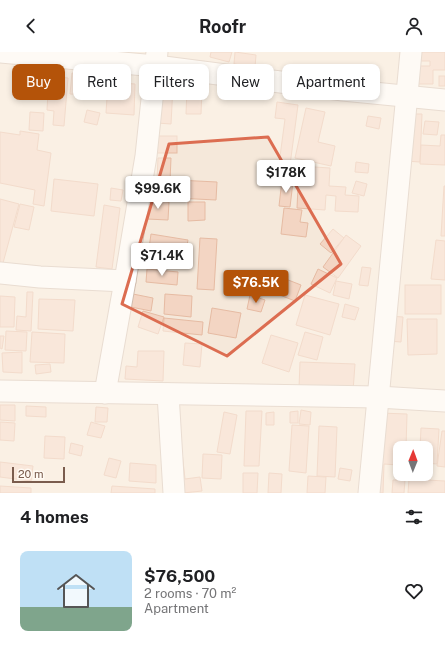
<!DOCTYPE html>
<meta charset="utf-8">
<style>
:root{--surface:#fff;--page:#f2f2f2;--text:#202124;--muted:#757577;--accent:#b45309}
body{margin:0;font-family:"Public Sans",sans-serif;background:var(--page);color:var(--text);height:100vh;display:flex;flex-direction:column;font-size:15px;white-space:nowrap}
*{box-sizing:border-box;margin:0}
p{font-size:13px;color:var(--muted)}
.icon{flex:none;width:22px;height:22px;fill:none;stroke:currentColor;stroke-width:2;stroke-linecap:round;stroke-linejoin:round}
.map{position:relative;height:441px;overflow:hidden}
.drawer{display:flex;flex-direction:column;background:var(--surface);flex:1}
.drawer>*{flex:none}
.guide{position:absolute;left:12px;top:12px;width:421px;height:36px;display:flex;gap:8px}
.needle{width:26px;rotate:1deg}
.buttons{position:absolute;left:393px;top:389px;display:grid;gap:8px}
.buttons a{display:grid;place-items:center;width:40px;height:40px;border-radius:8px;background:var(--surface);box-shadow:0 2px 6px #0003;font-size:20px}
.scale{position:absolute;left:12px;bottom:10px;width:53px;box-sizing:border-box;padding-left:4px;border:2px solid #7a5c4d;border-top:0;font-size:11px;line-height:14px;white-space:nowrap;color:#7a5c4d;-webkit-text-stroke:3px #fffaf3;paint-order:stroke}
.price{position:absolute;translate:-50% -34px;padding:0 9px;border-radius:4px;background:#fff;color:#222;font-size:13px;line-height:26px;filter:drop-shadow(0 1px 2px #0008)}
.price::after{content:'';position:absolute;left:50%;top:24px;width:12px;height:9px;margin-left:-6px;background:inherit;clip-path:polygon(0 0,100% 0,50% 100%)}
.price.on{background:var(--accent);color:#fff}
ul{padding:0;list-style:none}
li{display:flex;align-items:center;gap:12px;height:100px;padding:0 20px}
li span{display:grid;place-items:center;flex:none;width:112px;height:80px;border-radius:8px;color:#555}
li>.icon{margin-inline-start:auto}
span .icon{width:48px;height:48px;fill:#fffc;stroke-width:1}
li b{font-size:17px}
h2{display:flex;justify-content:space-between;align-items:center;height:48px;padding:0 20px;font-size:17px}
.tag{padding:0 14px;border-radius:8px;background:var(--surface);box-shadow:0 2px 6px #0003;font-size:14px;line-height:36px}
.tag.on{background:var(--accent);color:#fff}
header{display:flex;justify-content:space-between;align-items:center;height:52px;padding:0 20px;background:var(--surface);font-size:18px;font-weight:700}
.map>svg:first-child{display:block}
.residential{fill:#f5e8da;fill-rule:evenodd}
.building{fill:#f3d5c3;stroke:#e6bba3}
.lines{fill:none;stroke-linecap:round;stroke-linejoin:round}
.minor-casing{stroke:#d1beb0;stroke-width:23}
.minor{stroke:#fff;stroke-width:21}
.marked{fill:none;stroke:#dc6d51;stroke-width:3;stroke-linejoin:round}
</style>
<header><svg class="icon" aria-label="back" viewBox="0 0 24 24"><path d="M15 5l-7 7 7 7"/></svg>Roofr<svg class="icon" aria-label="person" viewBox="0 0 24 24"><circle cx="12" cy="8" r="4"/><path d="M4 21q1-7 8-7t8 7"/></svg></header>
<div class="map">
<svg width="445" height="441" viewBox="0 0 445 441">
<rect width="100%" height="100%" fill="#fdf6ec"/>
<path class="residential" d="M0,0H445V441H0ZM400,396H426V422H400Z"/>
<g class="building">
<path d="M211,0H232L229,10L210,5Z"/>
<path d="M235,0L256,3L255,15L234,12Z"/>
<path d="M413,0H445V18H433V32H415L414,14H430V9H413Z"/>
<path d="M72,21L91,23L89,43L70,42Z"/>
<path d="M49,24L68,26L64,74L53,73L54,59L47,58Z"/>
<rect x="439" y="24" width="6" height="10"/>
<path d="M108,30L135,32L134,63L106,61Z"/>
<path d="M158,33L173,34L171,72L157,71Z"/>
<path d="M187,37L202,38L201,62H186Z"/>
<path d="M277,50L298,53L290,113L279,112L285,67L275,66Z"/>
<path d="M306,56L325,60L318,90L335,94L331,114L295,106Z"/>
<path d="M87,58L100,61L97,73L84,70Z"/>
<path d="M30,60L44,61L43,79L29,78Z"/>
<path d="M407,62H422L420,110L405,109Z"/>
<path d="M368,64L381,66L379,77L366,74Z"/>
<path d="M425,69L439,70L437,83L423,82Z"/>
<path d="M20,79L39,82L37,98L51,101L44,154L33,152L35,138L0,131V80L20,83Z"/>
<path d="M441,83H445V113L420,112L421,93L440,94Z"/>
<rect x="155" y="84" width="22" height="17"/>
<path d="M158,106H171L170,129H157Z"/>
<path d="M356,110L369,112L368,121L355,120Z"/>
<path d="M299,114L330,116L329,134L346,135L345,143L359,144L358,160L335,159L336,144L326,143L325,158L297,156Z"/>
<path d="M54,127L98,132L94,164L51,159Z"/>
<path d="M177,128L217,130L216,148L176,146Z"/>
<path d="M282,128L293,130L290,155L279,154Z"/>
<path d="M356,129L367,132L364,144L352,141Z"/>
<path d="M444,134H445V184H441Z"/>
<path d="M111,136L123,138L121,149L110,148Z"/>
<path d="M0,147L19,152L3,211L0,210Z"/>
<path d="M149,148L169,150L168,168L147,167Z"/>
<path d="M188,150H205V168L188,169Z"/>
<path d="M20,152L34,155L29,178L14,175Z"/>
<path d="M104,153L120,156L112,217L96,215Z"/>
<path d="M284,156L302,158L300,170L308,171L306,185L281,182Z"/>
<path d="M333,177L344,186L331,201L320,192Z"/>
<path d="M151,182L188,188L184,209L148,203Z"/>
<path d="M346,183L361,194L338,226L323,215Z"/>
<path d="M200,186L217,187L214,238L197,237Z"/>
<path d="M436,188L445,189V228L431,227Z"/>
<path d="M362,215L371,216L368,234L359,233Z"/>
<path d="M147,217L178,220L177,233L146,230Z"/>
<path d="M318,217L337,226L330,241L311,232Z"/>
<path d="M278,224L301,233L295,249L272,240Z"/>
<path d="M336,229L352,232L349,247L333,243Z"/>
<rect x="405" y="233" width="36" height="29"/>
<path d="M27,240H33L31,279L16,278L17,264L26,265Z"/>
<path d="M133,242L153,246L151,259L131,255Z"/>
<path d="M165,242L192,244L191,265L164,262Z"/>
<path d="M250,243L265,248L261,260L247,257Z"/>
<path d="M305,243L339,252L330,283L296,273Z"/>
<path d="M0,244L15,245L14,275H0Z"/>
<path d="M39,247L75,248L73,279L38,277Z"/>
<path d="M345,252L359,256L355,268L342,265Z"/>
<path d="M212,256L241,261L236,286L208,281Z"/>
<path d="M143,259L164,265L158,282L138,275Z"/>
<path d="M390,264L403,265L401,290L388,289Z"/>
<path d="M164,266L203,270L202,283L163,279Z"/>
<path d="M407,267H437V302L408,303Z"/>
<path d="M6,279L27,280L26,299L5,298Z"/>
<path d="M32,280L65,282L64,311L30,310Z"/>
<path d="M305,280L323,285L317,308L298,303Z"/>
<path d="M271,283L298,291L289,320L262,311Z"/>
<path d="M0,284H4L2,297L0,296Z"/>
<path d="M185,291L202,292L200,315L183,313Z"/>
<path d="M138,299H164L163,329L125,327L126,314L137,315Z"/>
<path d="M22,300V321L3,320L2,301Z"/>
<path d="M300,310L355,312L353,339L299,336Z"/>
<path d="M50,312L51,320L36,322L35,313Z"/>
<path d="M0,353H15V369L0,368Z"/>
<path d="M26,354L46,355V365L26,364Z"/>
<path d="M96,355L108,356L107,370H95Z"/>
<path d="M177,355L185,427L200,425L202,439L183,441Z"/>
<path d="M301,358L311,360L310,373L299,372Z"/>
<path d="M246,359H262L259,414H244Z"/>
<path d="M298,359V371H290V360Z"/>
<path d="M224,360L237,363L230,402L217,400Z"/>
<path d="M274,360V373H266V361Z"/>
<path d="M380,361L407,362L406,396H400V422H410V426H398V413L384,412L383,441H365Z"/>
<path d="M0,370L15,371L14,389L0,388Z"/>
<path d="M91,370L105,374L101,386L87,383Z"/>
<path d="M292,373L309,374L306,421L289,419Z"/>
<path d="M319,374L337,375L335,425L317,424Z"/>
<path d="M421,376L439,377L437,412L426,411V396H420Z"/>
<path d="M442,379H445V415L437,414Z"/>
<path d="M45,384L65,385L64,407L44,406Z"/>
<path d="M71,391L83,394L81,404L69,401Z"/>
<path d="M203,402L222,403L221,427L202,426Z"/>
<path d="M109,406L121,409L116,426L104,423Z"/>
<path d="M0,410L33,414L31,429L0,425Z"/>
<path d="M130,411L156,413V431L129,429Z"/>
<path d="M340,416L352,418L350,429L338,427Z"/>
<path d="M243,421H258L257,441H243Z"/>
<path d="M269,421L282,422L281,441H268Z"/>
<path d="M308,424L326,425L325,441H307Z"/>
<path d="M409,427L445,429V441H408Z"/>
<path d="M393,428H405L404,441H392Z"/>
<path d="M0,434L31,436V441H0Z"/>
<path d="M112,434L155,437V441H111Z"/>
</g>
<g class="lines">
<defs>
<g id="minor">
<path d="M0,0L156,14L343,38L445,48"/>
<path d="M0,221L40,225L125,229"/>
<path d="M0,339L378,345L445,349"/>
<path d="M105,341L125,229L146,104L157,0"/>
<path d="M168,342L174,441"/>
<path d="M369,441L411,0"/>
</g>
</defs>
<use href="#minor" class="minor-casing"/>
<use href="#minor" class="minor"/>
</g>
<path d="M0 0H445V441H0ZM268,85L341,212L227,304L122,252L169,92Z" fill="#fdf6ec" fill-opacity=".55" fill-rule="evenodd"/>
<path class="marked" d="M268,85L341,212L227,304L122,252L169,92Z"/>
</svg>
<div class="buttons">
<a><svg class="needle" viewBox="-14 -14 28 28"><path d="M0-13l5 13h-10z" fill="#e53935"/><path d="M0 13l5-13h-10z" fill="#757577"/></svg></a>
</div>
<div class="scale">20 m</div>
<b class="price" style="left:286px;top:142px">$178K</b>
<b class="price" style="left:158px;top:158px">$99.6K</b>
<b class="price" style="left:162px;top:225px">$71.4K</b>
<b class="price on" style="left:256px;top:252px">$76.5K</b>
<div class="guide">
<a class="tag on">Buy</a>
<a class="tag">Rent</a>
<a class="tag">Filters</a>
<a class="tag">New</a>
<a class="tag">Apartment</a>
</div>
</div>
<section class="drawer">
<h2>4 homes<svg class="icon" aria-label="filters" viewBox="0 0 24 24"><path d="M4 7h16M4 17h16"/><circle cx="9" cy="7" r="2"/><circle cx="15" cy="17" r="2"/></svg></h2>
<ul>
<li><span style="background:linear-gradient(#bfe0f5 70%,#7fa58c 0)"><svg class="icon" aria-label="home" viewBox="0 0 24 24"><path d="M3 11l9-7 9 7M6 9v11h12V9"/></svg></span><div><b>$76,500</b><p>2 rooms · 70 m²</p><p>Apartment</p></div><svg class="icon" aria-label="heart" viewBox="0 0 24 24"><path d="M12 20l-8-8c-3-5 5-10 8-4 3-6 11-1 8 4z"/></svg></li>
</ul>
</section>
